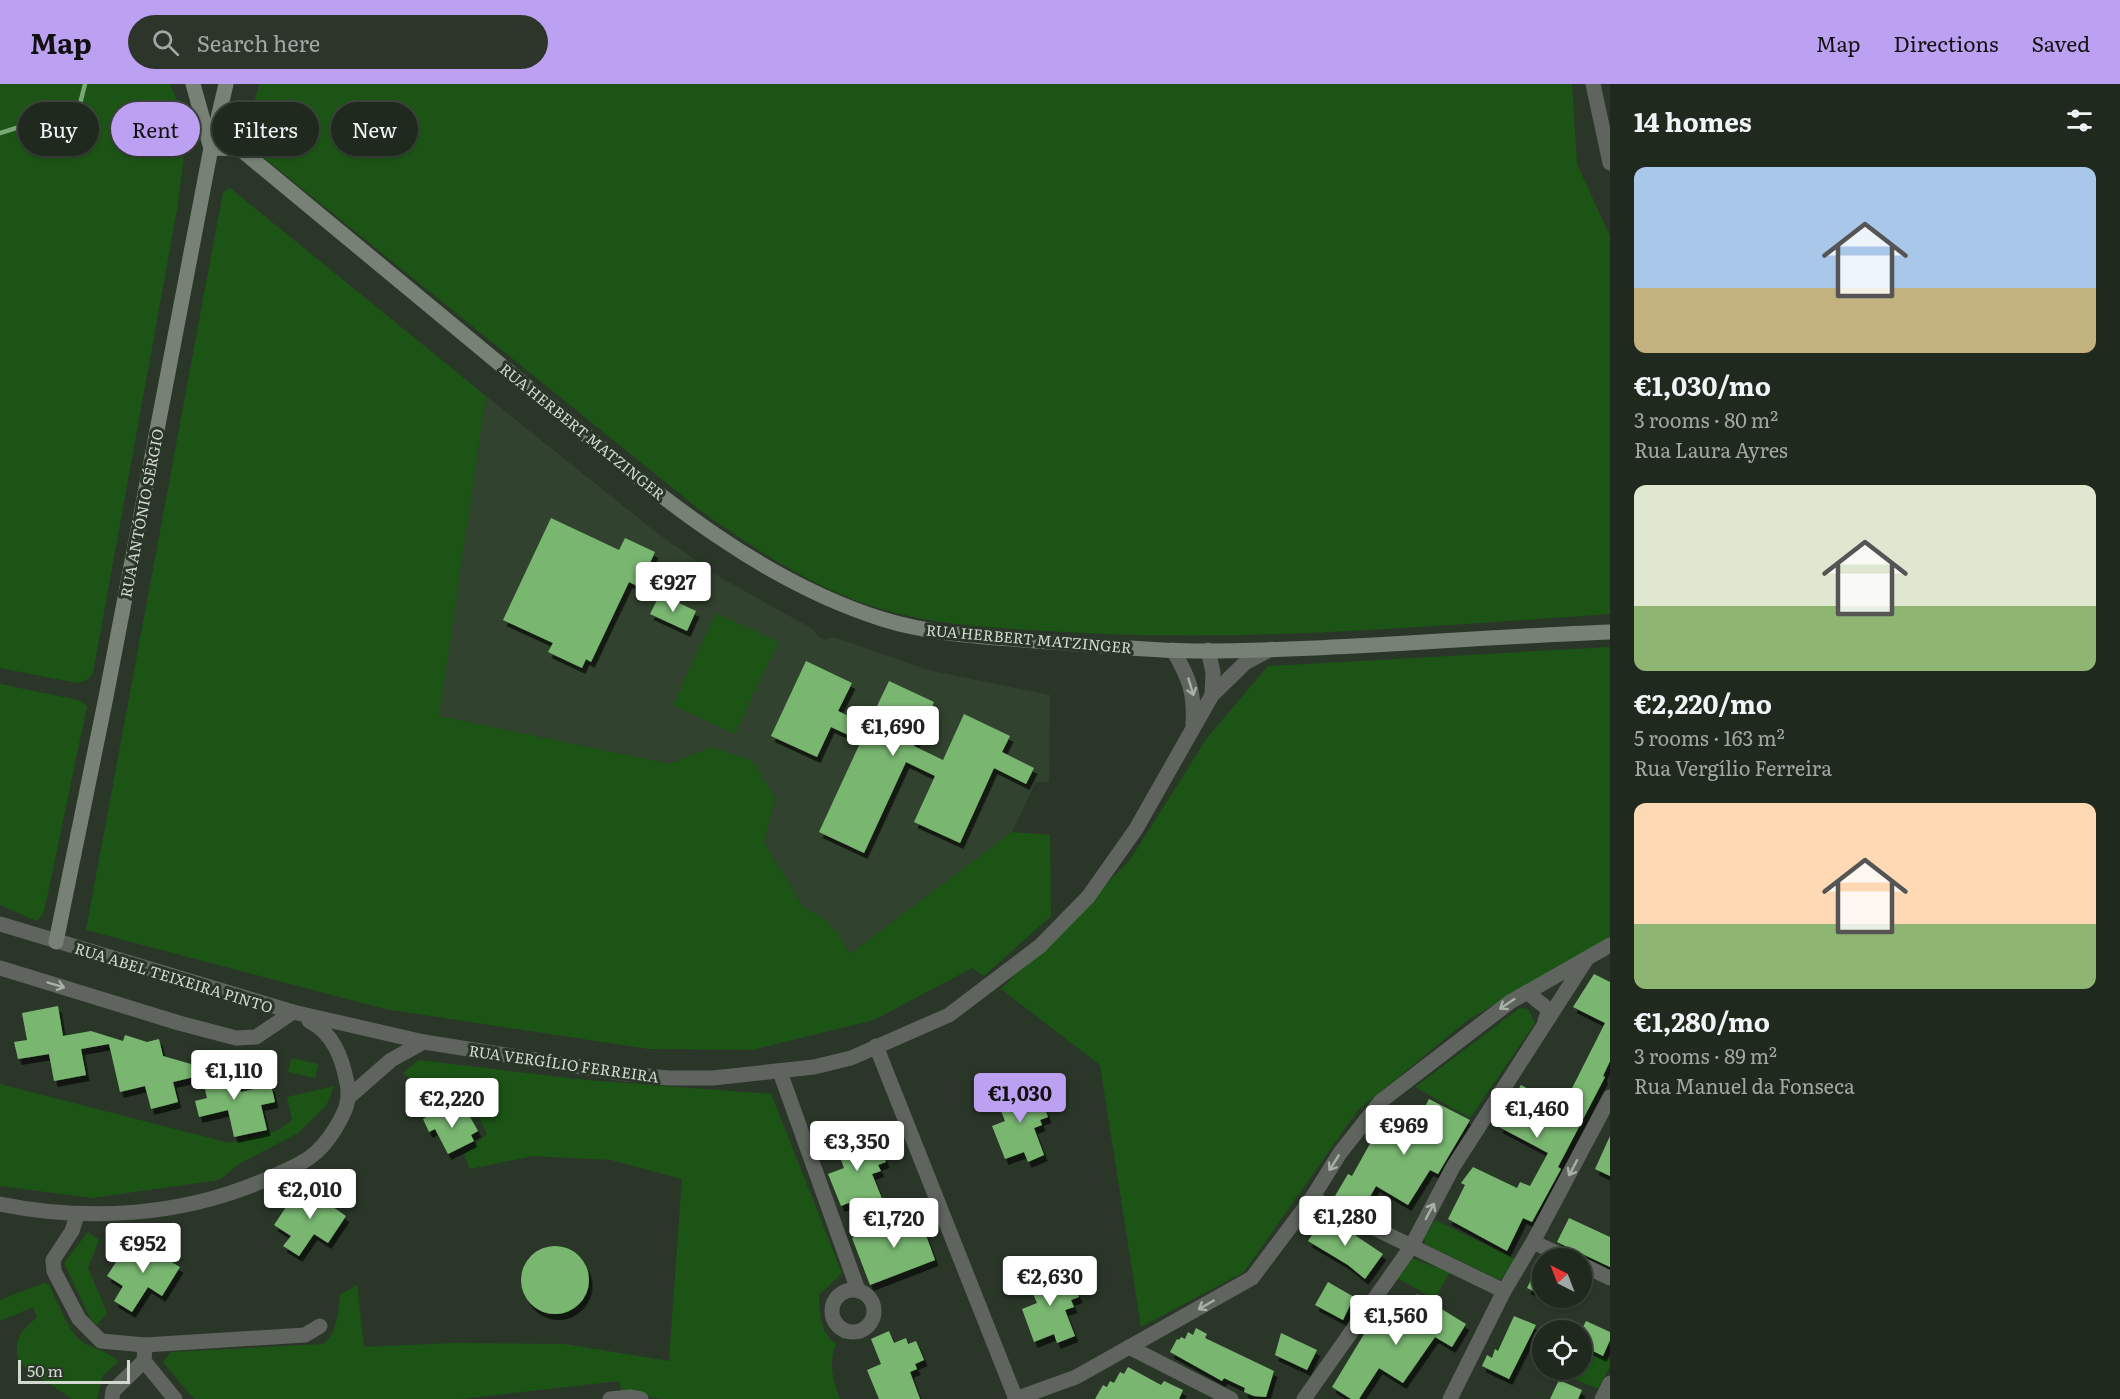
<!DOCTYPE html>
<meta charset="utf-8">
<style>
:root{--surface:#20291e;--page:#2d352b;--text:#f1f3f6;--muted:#a2a6a4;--line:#3d453c;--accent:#bca0f2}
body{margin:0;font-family:Literata,serif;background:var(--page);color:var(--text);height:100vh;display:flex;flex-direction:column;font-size:22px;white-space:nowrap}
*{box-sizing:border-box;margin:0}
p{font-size:20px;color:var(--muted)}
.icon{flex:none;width:33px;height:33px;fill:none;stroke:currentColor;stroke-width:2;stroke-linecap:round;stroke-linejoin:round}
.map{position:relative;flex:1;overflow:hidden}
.details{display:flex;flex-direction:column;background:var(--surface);width:510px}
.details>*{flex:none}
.guide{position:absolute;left:18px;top:18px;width:570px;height:54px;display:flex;gap:12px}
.needle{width:39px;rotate:318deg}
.buttons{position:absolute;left:1532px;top:1164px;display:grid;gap:12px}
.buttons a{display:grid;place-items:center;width:60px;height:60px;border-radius:50%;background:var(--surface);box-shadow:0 2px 4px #0004,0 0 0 2px var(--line);font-size:30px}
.scale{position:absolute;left:18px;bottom:15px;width:112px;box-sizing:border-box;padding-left:6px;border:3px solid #d1d9d0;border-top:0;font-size:16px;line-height:21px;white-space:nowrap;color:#d1d9d0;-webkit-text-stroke:4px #2a3728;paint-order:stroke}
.price{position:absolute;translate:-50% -51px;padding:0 14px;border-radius:6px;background:#fff;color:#222;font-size:20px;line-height:39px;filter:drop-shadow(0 2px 3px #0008)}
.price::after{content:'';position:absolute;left:50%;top:36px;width:18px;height:14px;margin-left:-9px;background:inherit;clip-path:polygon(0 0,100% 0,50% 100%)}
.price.selected{background:var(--accent);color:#111}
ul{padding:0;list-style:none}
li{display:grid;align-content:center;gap:12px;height:318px;padding:0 24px}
li span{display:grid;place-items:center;height:186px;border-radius:12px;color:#555}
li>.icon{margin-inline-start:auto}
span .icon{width:108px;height:108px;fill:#fffc;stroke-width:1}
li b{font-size:26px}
h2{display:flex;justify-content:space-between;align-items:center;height:72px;padding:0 24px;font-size:26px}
.tag{padding:0 21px;border-radius:27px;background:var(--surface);box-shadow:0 2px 4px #0004,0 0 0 2px var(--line);font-size:21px;line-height:54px}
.tag.selected{background:var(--accent);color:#111}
header{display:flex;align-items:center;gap:36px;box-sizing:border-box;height:84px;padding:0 30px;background:var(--accent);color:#111}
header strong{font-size:28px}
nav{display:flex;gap:33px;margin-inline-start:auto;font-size:21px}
.search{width:420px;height:54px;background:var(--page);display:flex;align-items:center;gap:15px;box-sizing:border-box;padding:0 21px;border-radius:33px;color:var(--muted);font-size:22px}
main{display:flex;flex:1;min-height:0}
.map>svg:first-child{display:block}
.built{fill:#31422e}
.green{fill:#1c5416}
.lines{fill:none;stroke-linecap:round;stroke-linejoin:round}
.stream{stroke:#7ba775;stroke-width:4.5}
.building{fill:#79b771;filter:url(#shadow)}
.street{stroke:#5f655e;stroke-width:15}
.secondary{stroke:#778175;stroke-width:15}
.oneway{stroke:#a9b0a8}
.labels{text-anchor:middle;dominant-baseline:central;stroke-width:6;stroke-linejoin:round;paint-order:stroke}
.street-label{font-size:15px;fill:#d1d9d0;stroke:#2a3728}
</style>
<header>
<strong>Map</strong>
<div class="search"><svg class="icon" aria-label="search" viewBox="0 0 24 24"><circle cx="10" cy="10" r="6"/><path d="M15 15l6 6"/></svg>Search here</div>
<nav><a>Map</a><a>Directions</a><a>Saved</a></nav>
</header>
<main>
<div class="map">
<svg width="1610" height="1315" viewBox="0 0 1610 1315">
<defs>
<filter id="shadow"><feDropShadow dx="3.5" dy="6" stdDeviation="0" flood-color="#0009"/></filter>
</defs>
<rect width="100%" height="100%" fill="#2a3728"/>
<path class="built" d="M486,312L657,449L721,494L813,545L817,551L825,556L834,553L928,586L1050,611L1049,698H1036L1012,748L850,870L836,847L820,832L804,824L764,759L775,715L711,663L670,680L438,632Z"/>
<g class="green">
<path d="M0,0H170L185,36V64L177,126L93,589L88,595L77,599L0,584Z"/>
<path d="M260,0H1572L1577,80L1610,152V530C1428,542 1246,559 1064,548C1007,544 951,543 896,529C824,511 760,469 701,427L263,73L245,43Z"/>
<path d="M230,104L486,312L439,632L670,680L711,663L753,677L775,715L764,759L804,824L820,832L836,847L850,870L1012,748L1050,751L1051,832L984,892L972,884L874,936L752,966L649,965L385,925L86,846L223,108Z"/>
<path d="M716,529L778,558L735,650L673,621Z"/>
<path d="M1610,563V854L1469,935L1358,1026L1244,1188L1141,1243L1100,981L1001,905L1130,776L1207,654L1268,582Z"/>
<path d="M0,600L78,616L87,622L44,828L37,837L0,821Z"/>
<path d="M1520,924L1528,925L1535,939L1470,1034L1415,1003Z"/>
<path d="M291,974L318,980L315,994L288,988Z"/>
<path d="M419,976L586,996L771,1010L842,1189L819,1211C820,1231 819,1247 836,1260C828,1278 833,1298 840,1315H661L621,1307L620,1297L460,1315H194L163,1278L171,1268L323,1260C338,1248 338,1228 340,1211L357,1201L364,1263L454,1259L565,1260L669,1277L682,1095L611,1076L533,1072L470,1085L464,1070L487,1050L471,1018L450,1028L403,989Z"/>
<path d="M0,1000L229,1059L279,1046L292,1036L287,1013L334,1002L326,1022L298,1049L239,1080L219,1096L92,1114L0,1102Z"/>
<path d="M1435,1136L1515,1175L1500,1196L1425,1160L1424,1154Z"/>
<path d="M88,1148L99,1156L88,1184L107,1229L97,1241L91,1236L64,1179Z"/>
<path d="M1411,1174L1450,1188L1435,1215L1397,1194Z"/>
<path d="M44,1199L49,1201C56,1215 68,1246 79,1255C90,1265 110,1267 118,1278L103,1291L97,1315H72L21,1280C11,1259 20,1246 37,1234L33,1223L0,1237V1216Z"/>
<path d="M1581,1264L1610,1275V1282L1598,1305L1554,1286H1581Z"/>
</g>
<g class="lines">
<path class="stream" d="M0,49L79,24L85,0"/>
</g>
<g class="building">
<path d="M551,434L619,466L625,454L655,468L639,503L629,498L591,578L586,575L582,584L548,568L553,559L503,536Z"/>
<path d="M660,510L696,527L687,547L650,530Z"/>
<path d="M806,577L852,599L838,627L868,641L889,597L934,618L914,662L943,676L964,630L1010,652L1002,668L1034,684L1026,700L994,684L960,759L914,738L935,692L906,678L864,769L819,748L861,657L831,643L817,673L771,652Z"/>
<path d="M1594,890L1610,898V977L1603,992L1605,993L1558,1083L1561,1085L1532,1138L1523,1134L1507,1167L1448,1135L1465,1101L1461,1099L1473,1083L1517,1104L1520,1098L1530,1102L1548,1069L1499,1043L1521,1001L1562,1024L1605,939L1573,923Z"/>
<path d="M58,922L63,952L91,947L123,957L125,951L147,958L159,955L163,972L191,980L194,993L173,998L178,1018L151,1025L145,1002L120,1008L109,960L81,965L86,991L54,997L49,970L18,975L14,958L27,956L22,929Z"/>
<path d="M234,980L241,1008L271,1001L275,1018L261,1021L267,1046L234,1053L228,1026L199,1033L195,1017L207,1014L201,988Z"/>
<path d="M1015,1002L1019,1013L1031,1008L1034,1015L1040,1012L1048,1033L1040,1036L1042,1041L1034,1044L1044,1071L1028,1078L1024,1068L1005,1075L992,1042L1005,1037L994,1010Z"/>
<path d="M1429,1015L1470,1036L1438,1090L1430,1086L1408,1121L1376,1102L1362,1127L1335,1112L1348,1090L1352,1092L1387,1029L1414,1044Z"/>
<path d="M442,1024L447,1034L465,1024L478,1047L471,1051L474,1057L448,1070L435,1045L429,1048L423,1035Z"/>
<path d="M852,1050L856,1061L869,1056L872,1063L879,1060L886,1078L878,1081L881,1087L872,1090L883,1117L865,1124L861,1114L841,1122L828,1090L844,1084L834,1057Z"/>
<path d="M1610,1052V1092L1595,1085Z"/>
<path d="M320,1100L335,1110L329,1120L346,1132L328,1159L314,1150L299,1172L283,1162L291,1152L274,1141L292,1114L306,1123Z"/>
<path d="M918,1129L935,1176L870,1201L852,1154Z"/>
<path d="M1325,1131L1383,1170L1365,1195L1348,1181L1308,1157Z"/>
<path d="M1569,1134L1610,1153V1183L1557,1158Z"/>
<path d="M154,1153L170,1163L163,1173L180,1183L162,1212L148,1203L132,1228L114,1217L123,1202L107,1192L123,1167L139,1177Z"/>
<circle cx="555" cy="1196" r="34"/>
<path d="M1542,1173V1211L1527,1204Z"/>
<path d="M1046,1186L1050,1197L1062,1192L1064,1199L1072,1196L1079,1213L1071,1216L1074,1223L1065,1226L1075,1252L1057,1259L1054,1250L1034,1258L1022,1225L1037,1219L1026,1194Z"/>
<path d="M1328,1198L1354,1213L1343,1236L1315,1221Z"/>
<path d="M1417,1210L1466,1240L1452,1263L1435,1253L1403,1299L1379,1284L1359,1315H1351L1332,1303L1378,1227L1410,1246L1419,1233L1407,1225Z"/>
<path d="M1514,1232L1536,1241L1509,1295L1482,1282L1487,1271L1492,1274L1495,1265L1498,1267Z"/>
<path d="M1586,1237L1610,1248V1256L1603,1272L1581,1261V1247Z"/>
<path d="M1196,1244L1207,1250L1205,1254L1274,1287L1266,1313L1254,1312L1244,1308L1245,1304L1224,1294L1222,1297L1170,1268L1177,1255L1179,1256L1181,1253L1185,1255L1188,1248L1193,1251Z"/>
<path d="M889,1247L894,1259L906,1254L908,1260L916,1257L924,1276L915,1280L917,1285L910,1288L920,1315H879L867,1286L881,1280L871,1255Z"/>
<path d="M1281,1249L1317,1266L1307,1286L1275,1271Z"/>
<path d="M1128,1283L1161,1301L1164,1297L1183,1306L1179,1315H1095L1103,1301L1107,1303L1110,1297L1114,1299L1120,1288L1124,1290Z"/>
<path d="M1559,1296L1582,1306L1578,1315H1550Z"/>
</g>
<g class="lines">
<g class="street">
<path d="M1593,0L1610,79"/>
<path d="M1173,566C1189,594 1195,608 1193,641"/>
<path d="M1208,566L1213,588L1212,611"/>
<path d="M0,840L293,928L424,958L626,990L669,994H713L814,983L851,974L949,931L1040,862L1088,813L1136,745L1212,611L1245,579L1271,565"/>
<path d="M0,884L179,939L236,954L256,953L293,928"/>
<path d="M1527,908L1549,926L1545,937"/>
<path d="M876,962L1016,1315"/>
<path d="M780,988L858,1206"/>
<path d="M350,1012L391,976L424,958"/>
<path d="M1312,1114L1504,1207"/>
<path d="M0,1120C89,1138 183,1132 267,1095C298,1081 316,1076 335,1045C344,1030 351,1018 347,999C342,973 333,949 309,937"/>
<path d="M77,1131L72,1147L53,1176L54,1187L79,1235L101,1257L145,1261L305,1251L320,1242"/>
<path d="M1533,1158L1568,1174"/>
<path d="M1581,1180L1610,1194"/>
<circle cx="853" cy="1227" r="21"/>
<path d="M145,1261L144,1277L175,1315"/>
<path d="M1129,1263L1231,1315"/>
<path d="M112,1315L113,1307L144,1277"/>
<path d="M610,1315L630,1313L641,1315"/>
<path d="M1015,1315L1076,1293L1252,1194L1312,1114L1340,1069L1381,1017L1510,918L1610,861"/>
<path d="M1304,1315L1411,1163L1453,1083L1586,876"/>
<path d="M1450,1315L1504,1207L1533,1158L1610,1013"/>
<path d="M1602,1315L1610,1299"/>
</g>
<g class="secondary">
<path d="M193,0L210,61"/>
<path d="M211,64L240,65C336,145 433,225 530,305C638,393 746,492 882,535C936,552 993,553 1049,558C1097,561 1147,567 1195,567C1333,567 1472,553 1610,548"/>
<path d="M56,858L106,613L211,64L226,0"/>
</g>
</g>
<defs><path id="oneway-shaft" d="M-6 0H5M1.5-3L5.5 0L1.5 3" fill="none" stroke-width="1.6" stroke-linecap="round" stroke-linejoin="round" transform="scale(1.5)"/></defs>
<g class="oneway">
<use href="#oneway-shaft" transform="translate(1191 603) rotate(73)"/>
<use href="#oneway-shaft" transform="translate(56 901) rotate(17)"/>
<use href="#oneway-shaft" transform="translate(1507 920) rotate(146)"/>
<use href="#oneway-shaft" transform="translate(1334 1079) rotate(122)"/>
<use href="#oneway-shaft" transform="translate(1573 1084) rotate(118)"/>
<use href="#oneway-shaft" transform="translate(1430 1127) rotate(-62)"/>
<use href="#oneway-shaft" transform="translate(1206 1221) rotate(150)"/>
</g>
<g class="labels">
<g class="street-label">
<text transform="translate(583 347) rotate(39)">RUA HERBERT MATZINGER</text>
<text transform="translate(141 429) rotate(-79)">RUA ANTÓNIO SÉRGIO</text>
<text transform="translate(1029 554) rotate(5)">RUA HERBERT MATZINGER</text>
<text transform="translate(174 893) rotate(17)">RUA ABEL TEIXEIRA PINTO</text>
<text transform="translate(564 979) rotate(8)">RUA VERGÍLIO FERREIRA</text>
</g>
</g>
</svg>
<div class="buttons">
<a><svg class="needle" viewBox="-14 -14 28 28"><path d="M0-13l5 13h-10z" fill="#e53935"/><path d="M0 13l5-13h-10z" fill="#a2a6a4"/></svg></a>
<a><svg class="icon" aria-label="locate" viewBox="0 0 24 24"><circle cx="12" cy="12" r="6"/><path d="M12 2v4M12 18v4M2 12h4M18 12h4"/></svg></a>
</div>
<div class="scale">50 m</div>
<b class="price" style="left:673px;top:529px">€927</b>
<b class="price" style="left:893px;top:673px">€1,690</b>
<b class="price" style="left:234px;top:1017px">€1,110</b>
<b class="price selected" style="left:1020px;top:1040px">€1,030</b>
<b class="price" style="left:452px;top:1045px">€2,220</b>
<b class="price" style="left:1537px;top:1055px">€1,460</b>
<b class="price" style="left:1404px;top:1072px">€969</b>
<b class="price" style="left:857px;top:1088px">€3,350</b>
<b class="price" style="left:310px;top:1136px">€2,010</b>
<b class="price" style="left:1345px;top:1163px">€1,280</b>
<b class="price" style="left:894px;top:1165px">€1,720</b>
<b class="price" style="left:143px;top:1190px">€952</b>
<b class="price" style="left:1050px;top:1223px">€2,630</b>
<b class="price" style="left:1396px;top:1262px">€1,560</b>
<div class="guide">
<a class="tag">Buy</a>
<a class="tag selected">Rent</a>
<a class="tag">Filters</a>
<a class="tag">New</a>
</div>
</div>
<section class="details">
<h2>14 homes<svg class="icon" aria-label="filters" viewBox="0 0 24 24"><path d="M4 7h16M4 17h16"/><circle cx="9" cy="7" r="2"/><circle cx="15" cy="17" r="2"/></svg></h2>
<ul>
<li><span style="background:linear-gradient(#a9c7e8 65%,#c2b280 0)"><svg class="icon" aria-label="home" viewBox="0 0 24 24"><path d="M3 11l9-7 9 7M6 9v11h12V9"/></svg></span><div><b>€1,030/mo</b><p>3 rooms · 80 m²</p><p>Rua Laura Ayres</p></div></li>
<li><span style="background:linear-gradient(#dfe7d0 65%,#8fb573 0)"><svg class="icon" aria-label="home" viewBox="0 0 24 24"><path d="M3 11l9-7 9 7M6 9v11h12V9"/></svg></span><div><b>€2,220/mo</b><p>5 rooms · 163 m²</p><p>Rua Vergílio Ferreira</p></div></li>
<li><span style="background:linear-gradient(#ffd9b3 65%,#8fb573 0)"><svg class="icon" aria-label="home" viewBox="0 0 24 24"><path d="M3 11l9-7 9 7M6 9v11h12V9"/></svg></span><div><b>€1,280/mo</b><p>3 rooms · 89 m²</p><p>Rua Manuel da Fonseca</p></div></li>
</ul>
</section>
</main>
